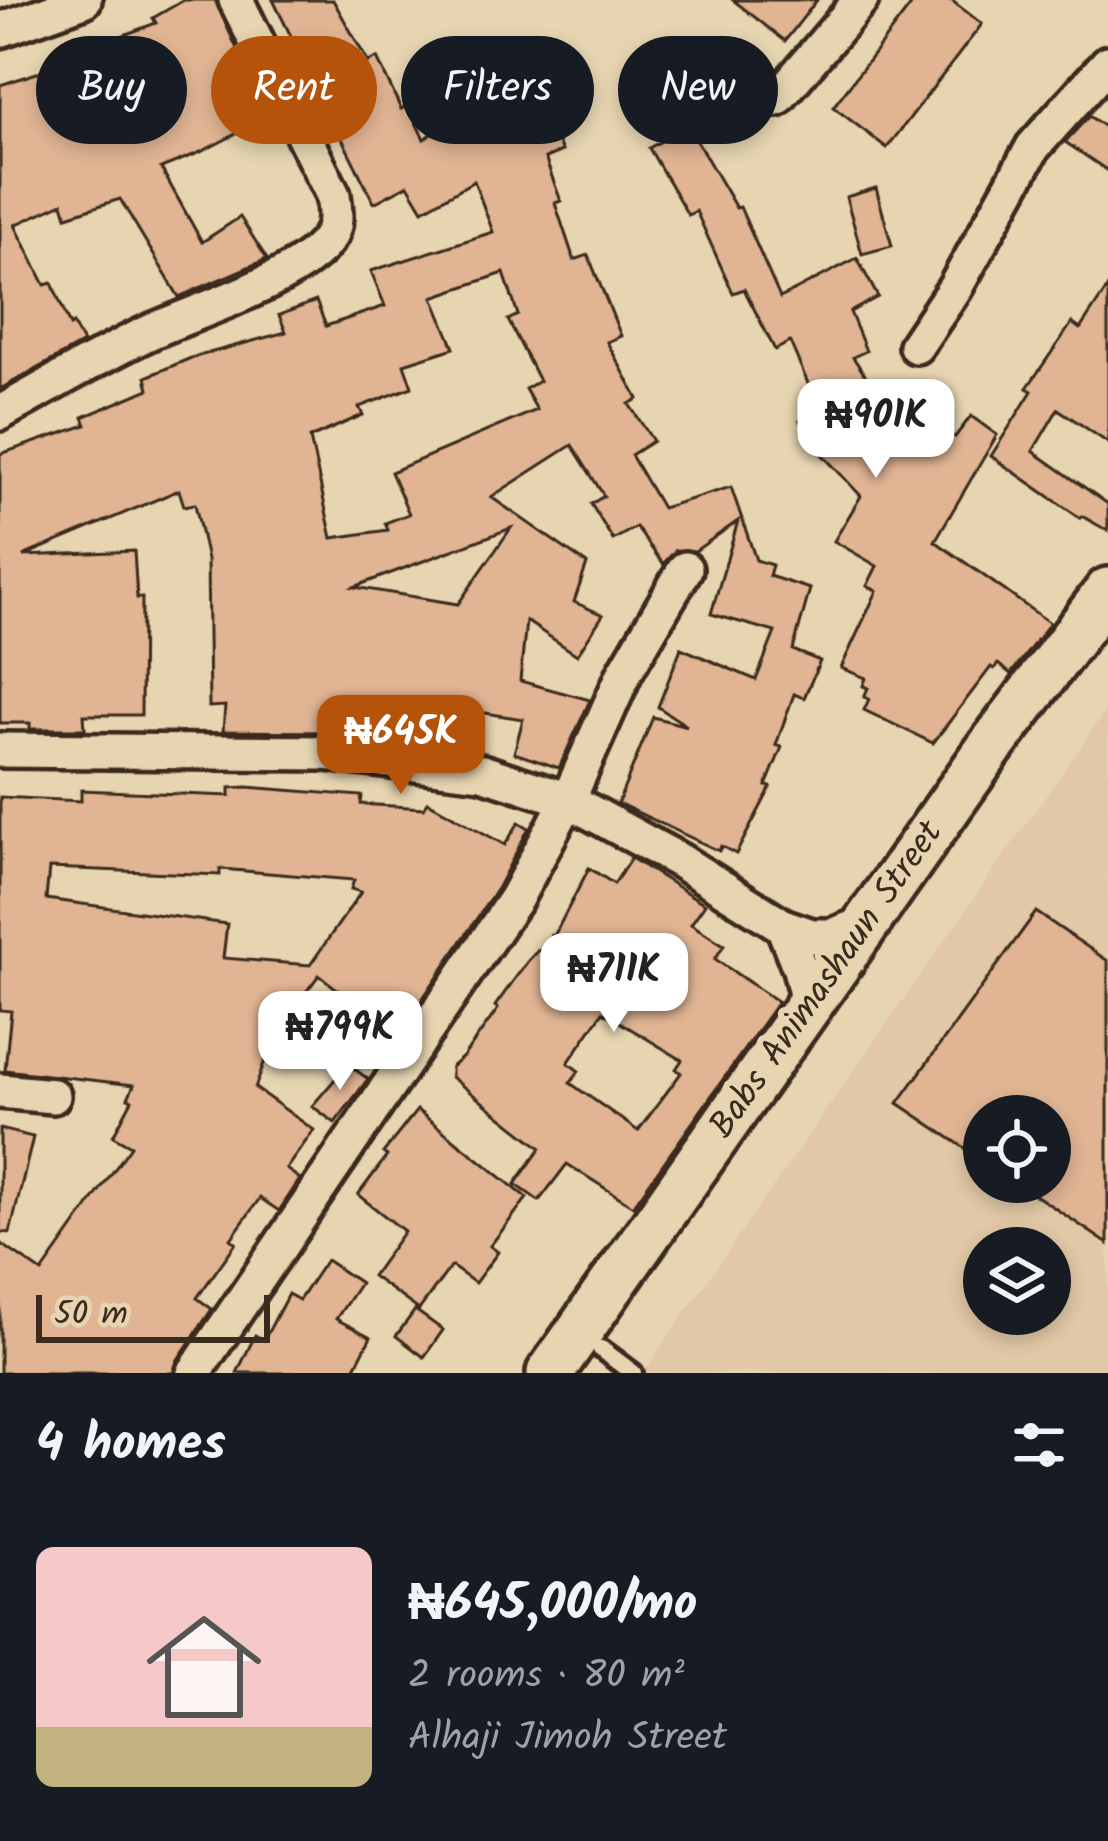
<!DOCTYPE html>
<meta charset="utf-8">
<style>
:root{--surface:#171b24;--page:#242831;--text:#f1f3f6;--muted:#9ea1a6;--line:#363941;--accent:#b45309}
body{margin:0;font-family:Kalam,sans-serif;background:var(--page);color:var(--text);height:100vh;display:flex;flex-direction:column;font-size:45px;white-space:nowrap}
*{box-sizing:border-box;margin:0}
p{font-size:39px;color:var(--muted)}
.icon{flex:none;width:66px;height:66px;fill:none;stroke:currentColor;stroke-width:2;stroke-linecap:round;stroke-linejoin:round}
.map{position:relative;height:1373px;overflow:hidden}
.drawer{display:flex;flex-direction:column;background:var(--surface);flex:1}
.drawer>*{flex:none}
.banner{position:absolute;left:36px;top:36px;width:1038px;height:108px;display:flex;gap:24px}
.fabs{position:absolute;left:963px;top:1095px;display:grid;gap:24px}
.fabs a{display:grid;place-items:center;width:108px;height:108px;border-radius:50%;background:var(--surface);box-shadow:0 6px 18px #0003;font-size:60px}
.scale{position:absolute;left:36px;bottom:30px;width:234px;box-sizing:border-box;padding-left:12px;border:6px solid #3b2a1e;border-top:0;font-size:33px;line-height:42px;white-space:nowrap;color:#3b2a1e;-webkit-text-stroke:9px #e7d5b2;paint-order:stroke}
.price{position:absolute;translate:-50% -102px;padding:0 27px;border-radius:24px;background:#fff;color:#222;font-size:39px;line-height:78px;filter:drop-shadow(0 3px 6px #0008)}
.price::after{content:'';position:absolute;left:50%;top:72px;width:36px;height:27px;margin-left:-18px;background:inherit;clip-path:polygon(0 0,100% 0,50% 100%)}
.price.active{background:var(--accent);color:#fff}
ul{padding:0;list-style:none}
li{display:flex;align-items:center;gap:36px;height:300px;padding:0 36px}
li+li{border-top:3px solid var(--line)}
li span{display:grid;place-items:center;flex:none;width:336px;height:240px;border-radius:18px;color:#555}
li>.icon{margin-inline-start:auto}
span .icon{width:144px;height:144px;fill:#fffc;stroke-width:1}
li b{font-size:51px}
h2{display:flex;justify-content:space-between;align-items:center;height:144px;padding:0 36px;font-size:51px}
.pill{padding:0 42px;border-radius:54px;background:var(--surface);box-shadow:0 6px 18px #0003;font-size:42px;line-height:108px}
.pill.active{background:var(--accent);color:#fff}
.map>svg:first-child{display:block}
.built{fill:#e2c8a6;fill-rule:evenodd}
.building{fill:#e1b594;stroke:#3b2a1e;stroke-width:3;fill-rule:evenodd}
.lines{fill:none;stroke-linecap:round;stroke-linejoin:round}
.service-casing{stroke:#3b2a1e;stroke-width:26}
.minor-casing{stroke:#3b2a1e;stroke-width:42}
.secondary-casing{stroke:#3b2a1e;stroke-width:54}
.service{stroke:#e7d5b2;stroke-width:16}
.minor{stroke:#e7d5b2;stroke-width:33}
.secondary{stroke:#e7d5b2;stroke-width:45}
.labels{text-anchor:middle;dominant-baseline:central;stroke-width:12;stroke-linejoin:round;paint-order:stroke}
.street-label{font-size:36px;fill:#3b2a1e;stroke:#e7d5b2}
</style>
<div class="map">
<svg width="1108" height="1373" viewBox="0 0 1108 1373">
<rect width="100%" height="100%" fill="#e7d5b2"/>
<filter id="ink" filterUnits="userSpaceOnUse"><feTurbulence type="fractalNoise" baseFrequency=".00833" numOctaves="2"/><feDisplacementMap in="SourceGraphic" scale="24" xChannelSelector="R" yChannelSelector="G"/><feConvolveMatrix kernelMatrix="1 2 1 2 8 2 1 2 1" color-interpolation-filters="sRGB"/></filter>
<g filter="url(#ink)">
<path class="built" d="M1108,707V1373H643L903,1000ZM984,1116H1050V1182H984ZM984,1248H1050V1314H984Z"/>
<g class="building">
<path d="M184,0H215L242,60L224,71L251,126L201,152L161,168L202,242L240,217L267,259L179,297L120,199L67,216L63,203L15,225L45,285L52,283L70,326L73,324L83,343L0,389V85L119,46L116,38L156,23L153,18Z"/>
<path d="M273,0H333L368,62L377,58L401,109L408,106L424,139L495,94L475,58L509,37L562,151L545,158L561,201L555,203L574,260L588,255L621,336L607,342L638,399L629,404L653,441L631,455L662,508L731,487L756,560L772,565L769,576L810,589L793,650L820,661L804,698L794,694L776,745L782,747L766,786L771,787L736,854L721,846L719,851L618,803L653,717L687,726L658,707L681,648L756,680L775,632L711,614L738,521L695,551L676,550L663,564L636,527L613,540L591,504L604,496L572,445L491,497L587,564L574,602L603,615L577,655L526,621L520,681L590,700L559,768L514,753L523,719L460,709L454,748L339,732L223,731L225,706L209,707L207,560L195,504L184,506L179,490L23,556L134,551L137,598H142L141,715H84L85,729H30V723H0V454L86,425L83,417L149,389L146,377L191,358L286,332L279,315L316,301L326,326L385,306L371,271L493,232L474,181L423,210L408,185L374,203ZM504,273L518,315L508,320L539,381L525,389L537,410L391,472L409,514L385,523L388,530L332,538L310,438L363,415L359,407L412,387L404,364L454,348L433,297ZM511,528L458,604L354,587Z"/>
<path d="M733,0H817L785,41Z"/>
<path d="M915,0H951L982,24L887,148L833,107Z"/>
<path d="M721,77L740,116L712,130L693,91Z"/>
<path d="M1089,116L1108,129V171L1065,142Z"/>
<path d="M688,126L736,208L740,207L780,298L857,258L878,297L850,312L866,351L853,357L900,427L908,414L946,436L948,433L955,437L971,416L997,435L935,541L1050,623L1011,674L998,664L994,669L991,667L933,743L864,710L869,699L864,697L868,688L863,686L866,678L841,668L877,591L867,586L877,566L834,541L861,496L820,452L800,421L819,409L790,342L775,350L744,289L733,293L696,211L688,215L649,148Z"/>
<path d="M876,188L892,246L862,254L846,197Z"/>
<path d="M1108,287V443L1058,409L1033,451L1108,504V531L1082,516L1080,518L991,456L1032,391L1027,388L1072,323L1080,329Z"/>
<path d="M247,787L362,796L361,804L424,808L428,802L505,845L519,822L529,828L498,887L402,1029L384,1019L381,1023L319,975L299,1001L289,995L255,1088L314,1130L286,1169L300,1179L279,1211L260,1198L231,1239L236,1243L197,1298L212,1309L177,1361L173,1373H0V1243L42,1272L131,1146L113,1136L132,1100L128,1098L134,1085L5,1070L11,1011L0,1010V797L81,801V790L230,796V788ZM49,868L220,875V869L354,880L351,889L361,892L310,965L223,958L227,924L46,899Z"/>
<path d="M631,858L705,904L691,924L724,945L715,959L778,1002L633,1206L567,1164L539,1201L515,1184L541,1148L451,1077V1067L463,1057L498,1009L495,1006L527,962L538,950L543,952L551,935L554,936L589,868L614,884ZM603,1012L682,1060L676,1069L681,1073L638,1131L570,1083L579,1071L568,1063Z"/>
<path d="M1036,912L1108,961V1244L1016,1182H1050V1116H984V1161L898,1103Z"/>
<path d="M348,1064L368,1079L335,1123L312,1106Z"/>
<path d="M417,1110L527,1198L490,1246L498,1252L475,1283L451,1266L419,1310L372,1276L404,1231L358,1195L387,1156L383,1153Z"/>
<path d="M0,1129L33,1137L10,1233L0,1232Z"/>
<path d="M326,1260L360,1283L336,1319L371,1337L352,1373H237L255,1335L264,1340L288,1294L299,1300Z"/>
<path d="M415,1310L443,1330L424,1357L396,1336Z"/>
</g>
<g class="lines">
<defs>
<path id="service" d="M601,1349L633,1373"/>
<g id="minor">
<path d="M0,30L84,0"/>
<path d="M777,99L861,0"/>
<path d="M916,346L955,288L1033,147L1108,63"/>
<path d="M0,413C49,386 97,357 148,333C193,312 301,279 328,239C338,226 335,210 333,195L236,0"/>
<path d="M0,750L325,753L482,772L568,800L680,861L783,926L812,936H832L866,923"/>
<path d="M783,926L800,969L809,1007"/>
<path d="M0,1091L53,1096"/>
<path d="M194,1373L516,898L568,800L625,672L685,569"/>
</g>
<path id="secondary" d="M550,1373L989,749L1108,591"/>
</defs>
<use href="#service" class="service-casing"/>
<use href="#minor" class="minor-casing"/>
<use href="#secondary" class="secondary-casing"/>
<use href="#service" class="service"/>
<use href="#minor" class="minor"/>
<use href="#secondary" class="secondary"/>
</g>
</g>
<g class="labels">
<g class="street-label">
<text transform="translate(827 980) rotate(-55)">Babs Animashaun Street</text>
</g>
</g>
</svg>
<div class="fabs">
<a><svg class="icon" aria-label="locate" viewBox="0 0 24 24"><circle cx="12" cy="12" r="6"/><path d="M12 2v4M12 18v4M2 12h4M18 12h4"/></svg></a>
<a><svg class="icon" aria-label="layers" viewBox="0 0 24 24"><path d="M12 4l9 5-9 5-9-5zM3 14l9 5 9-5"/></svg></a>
</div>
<div class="scale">50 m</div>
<b class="price" style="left:876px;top:481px">₦901K</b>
<b class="price active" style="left:401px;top:797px">₦645K</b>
<b class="price" style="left:614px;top:1035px">₦711K</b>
<b class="price" style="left:340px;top:1093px">₦799K</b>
<div class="banner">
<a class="pill">Buy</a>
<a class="pill active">Rent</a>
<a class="pill">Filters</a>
<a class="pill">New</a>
</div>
</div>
<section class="drawer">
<h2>4 homes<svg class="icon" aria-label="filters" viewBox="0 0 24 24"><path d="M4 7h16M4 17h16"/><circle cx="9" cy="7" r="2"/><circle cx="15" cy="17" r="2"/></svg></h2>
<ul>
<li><span style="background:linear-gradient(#f6c9c9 75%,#c2b280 0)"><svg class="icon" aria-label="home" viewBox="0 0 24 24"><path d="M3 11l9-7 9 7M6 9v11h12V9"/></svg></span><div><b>₦645,000/mo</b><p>2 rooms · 80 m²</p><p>Alhaji Jimoh Street</p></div></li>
</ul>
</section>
